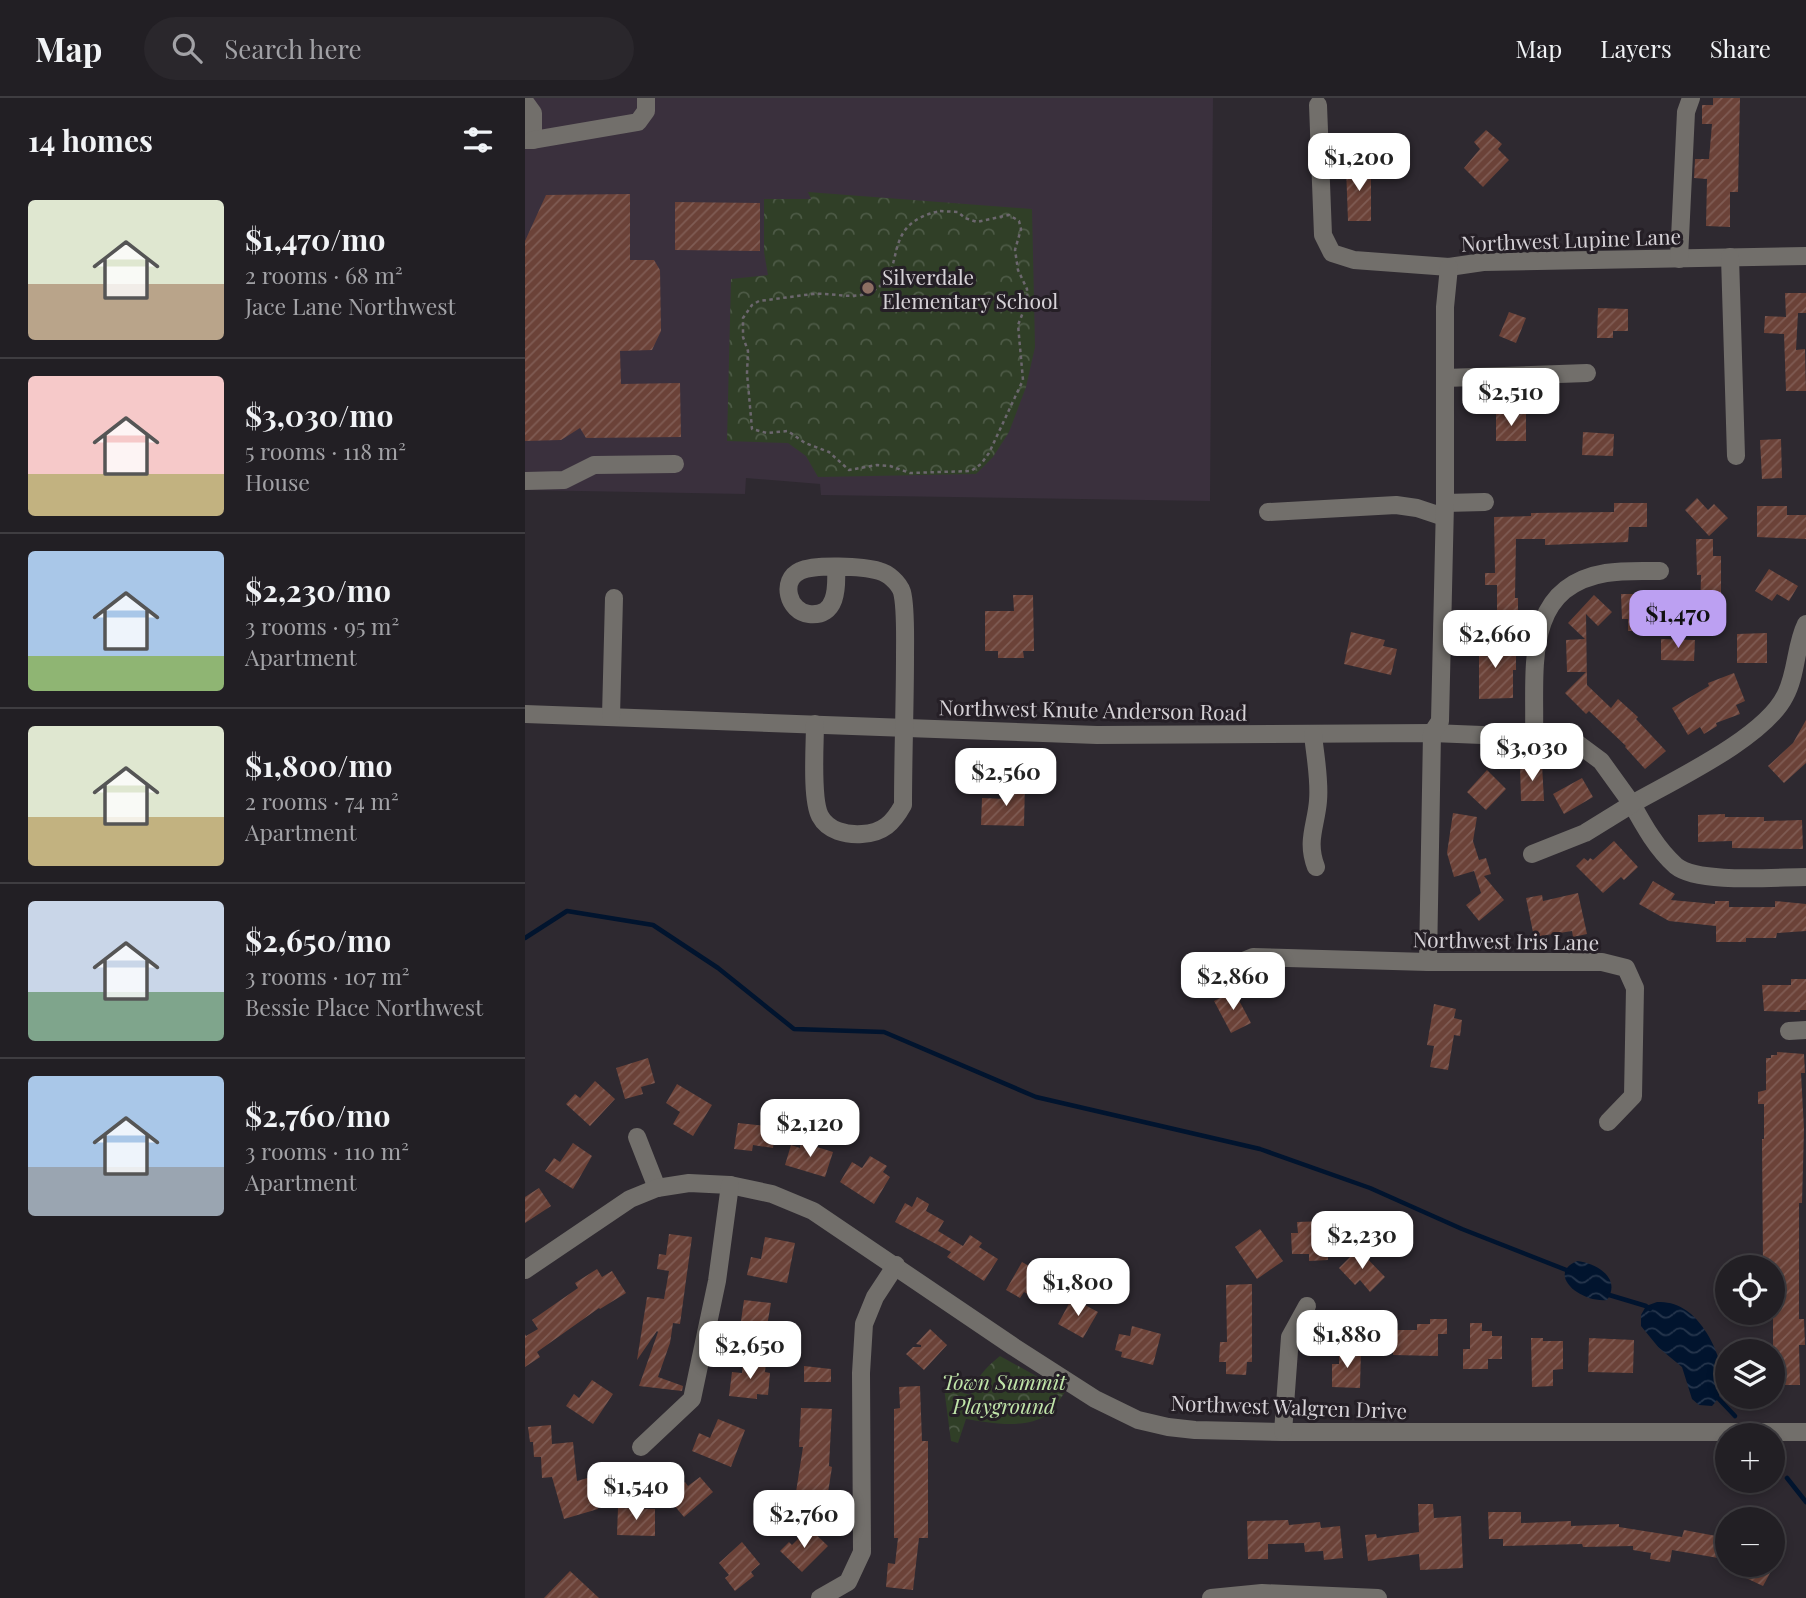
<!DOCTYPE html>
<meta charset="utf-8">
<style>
:root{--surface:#221f24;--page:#2a272c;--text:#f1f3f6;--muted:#a2a2a6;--line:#3f3d41;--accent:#bca0f2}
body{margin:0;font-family:"Playfair Display",serif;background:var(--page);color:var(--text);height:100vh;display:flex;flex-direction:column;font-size:26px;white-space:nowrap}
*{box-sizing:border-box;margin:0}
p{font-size:23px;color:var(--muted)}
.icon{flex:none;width:38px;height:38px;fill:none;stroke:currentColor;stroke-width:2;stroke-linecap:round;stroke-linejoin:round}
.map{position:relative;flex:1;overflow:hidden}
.panel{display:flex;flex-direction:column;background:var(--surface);width:525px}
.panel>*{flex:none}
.controls{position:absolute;left:1190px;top:1157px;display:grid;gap:14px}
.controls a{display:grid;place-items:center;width:70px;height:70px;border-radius:50%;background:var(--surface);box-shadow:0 4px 10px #0003,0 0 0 2px var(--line);font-size:35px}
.price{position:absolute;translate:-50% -60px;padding:0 16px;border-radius:14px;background:#fff;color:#222;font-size:23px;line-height:46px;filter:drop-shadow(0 2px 4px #0008)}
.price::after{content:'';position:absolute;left:50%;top:42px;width:21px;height:16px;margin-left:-10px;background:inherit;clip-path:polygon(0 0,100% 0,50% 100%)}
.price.on{background:var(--accent);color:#111}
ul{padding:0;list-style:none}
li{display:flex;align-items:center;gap:21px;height:175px;padding:0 28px}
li+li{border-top:2px solid var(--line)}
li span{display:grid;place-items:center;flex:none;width:196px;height:140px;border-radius:7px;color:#555}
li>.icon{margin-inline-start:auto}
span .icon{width:84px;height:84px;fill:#fffc;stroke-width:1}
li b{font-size:30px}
h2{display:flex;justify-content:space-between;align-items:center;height:84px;padding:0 28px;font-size:30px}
header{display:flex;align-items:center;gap:42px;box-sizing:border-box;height:98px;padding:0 35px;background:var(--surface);border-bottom:2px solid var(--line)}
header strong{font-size:33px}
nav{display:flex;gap:38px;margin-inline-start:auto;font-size:24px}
.search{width:490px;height:63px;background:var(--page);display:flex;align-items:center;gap:18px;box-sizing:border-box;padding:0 24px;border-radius:38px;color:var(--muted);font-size:26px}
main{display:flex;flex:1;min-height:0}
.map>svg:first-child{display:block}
.built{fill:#3a303d}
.park{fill:url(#park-crowns)}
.water{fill:url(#water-waves)}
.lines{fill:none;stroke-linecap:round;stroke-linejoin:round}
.stream{stroke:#01142e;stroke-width:4.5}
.building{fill:url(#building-hatch)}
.path{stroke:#6c676e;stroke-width:2.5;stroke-dasharray:3.5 3.5;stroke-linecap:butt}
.minor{stroke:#726f6b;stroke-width:18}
.education-dot{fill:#8d6e63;stroke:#251f26;stroke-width:2.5}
.labels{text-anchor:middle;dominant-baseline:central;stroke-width:6;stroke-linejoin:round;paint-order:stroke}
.street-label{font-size:21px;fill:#d6d2d7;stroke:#251f26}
.poi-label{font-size:21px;fill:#d6d2d7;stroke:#251f26;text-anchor:start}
.park-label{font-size:21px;font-style:italic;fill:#c0e5a9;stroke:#251f26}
</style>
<header>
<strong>Map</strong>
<div class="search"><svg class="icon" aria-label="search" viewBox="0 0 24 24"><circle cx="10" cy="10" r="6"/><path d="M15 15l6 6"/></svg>Search here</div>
<nav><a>Map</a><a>Layers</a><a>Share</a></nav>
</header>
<main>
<section class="panel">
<h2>14 homes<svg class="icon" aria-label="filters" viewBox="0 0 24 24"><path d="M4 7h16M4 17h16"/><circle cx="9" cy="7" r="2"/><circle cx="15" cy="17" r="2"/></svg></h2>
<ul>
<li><span style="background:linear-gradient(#dfe7d0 60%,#b9a48a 0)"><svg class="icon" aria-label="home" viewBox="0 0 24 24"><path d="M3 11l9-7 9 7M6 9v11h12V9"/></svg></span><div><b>$1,470/mo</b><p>2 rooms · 68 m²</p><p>Jace Lane Northwest</p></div></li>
<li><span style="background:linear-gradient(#f6c9c9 70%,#c2b280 0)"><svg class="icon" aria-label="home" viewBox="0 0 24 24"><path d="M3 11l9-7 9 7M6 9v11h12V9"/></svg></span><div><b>$3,030/mo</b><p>5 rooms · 118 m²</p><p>House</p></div></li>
<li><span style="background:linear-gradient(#a9c7e8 75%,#8fb573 0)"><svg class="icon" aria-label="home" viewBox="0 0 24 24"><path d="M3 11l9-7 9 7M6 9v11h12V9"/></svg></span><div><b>$2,230/mo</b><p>3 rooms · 95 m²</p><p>Apartment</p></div></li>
<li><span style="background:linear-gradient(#dfe7d0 65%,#c2b280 0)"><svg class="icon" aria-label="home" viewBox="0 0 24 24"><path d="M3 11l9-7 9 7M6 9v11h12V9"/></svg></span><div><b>$1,800/mo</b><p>2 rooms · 74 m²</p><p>Apartment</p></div></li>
<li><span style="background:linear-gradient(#c9d6e8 65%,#7fa58c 0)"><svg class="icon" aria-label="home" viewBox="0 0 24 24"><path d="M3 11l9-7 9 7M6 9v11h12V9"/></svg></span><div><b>$2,650/mo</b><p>3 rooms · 107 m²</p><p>Bessie Place Northwest</p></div></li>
<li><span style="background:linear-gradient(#a9c7e8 65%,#9aa5b1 0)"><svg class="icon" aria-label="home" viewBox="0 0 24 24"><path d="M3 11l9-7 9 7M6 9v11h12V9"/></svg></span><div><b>$2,760/mo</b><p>3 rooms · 110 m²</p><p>Apartment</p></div></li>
</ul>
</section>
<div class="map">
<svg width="1281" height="1500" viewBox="0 0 1281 1500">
<defs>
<pattern id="park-crowns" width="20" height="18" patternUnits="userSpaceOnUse" patternTransform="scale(1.75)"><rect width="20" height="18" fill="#303f27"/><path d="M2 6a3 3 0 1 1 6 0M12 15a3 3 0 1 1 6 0" fill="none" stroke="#4d5a46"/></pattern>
<pattern id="water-waves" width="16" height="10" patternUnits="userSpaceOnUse" patternTransform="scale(1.75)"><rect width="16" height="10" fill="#01142e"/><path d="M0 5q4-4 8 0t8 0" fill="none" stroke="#25354c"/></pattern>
<pattern id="building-hatch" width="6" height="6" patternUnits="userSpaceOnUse" patternTransform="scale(1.75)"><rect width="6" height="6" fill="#6b4238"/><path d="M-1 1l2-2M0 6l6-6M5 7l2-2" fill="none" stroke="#7f5c54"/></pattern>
</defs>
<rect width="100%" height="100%" fill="#2e2930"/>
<path class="built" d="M0,0H688L685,403L296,397L295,386L221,380L220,396L0,392Z"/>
<g class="park">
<path d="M283,94L507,111L510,249L501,289L484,334L468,359L451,376L293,379L281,358L263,345L202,343L206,181L243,177L239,154V101H286Z"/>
<path d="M475,1258L540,1294C535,1301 530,1310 523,1316C501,1332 466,1325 441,1321L433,1345L426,1343L419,1290L446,1297C451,1280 460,1270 475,1258Z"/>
</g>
<g class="water">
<path d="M1052,1163C1071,1165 1097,1180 1082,1202C1055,1205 1021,1176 1052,1163Z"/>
<path d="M1132,1204C1142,1204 1150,1205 1159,1211C1184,1225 1213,1285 1187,1308L1174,1307L1167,1301L1157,1269L1134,1250L1116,1228V1217L1121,1208Z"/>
</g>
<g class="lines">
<g class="stream">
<path d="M0,840L42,813L128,827L193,870L269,931L359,934L511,999L735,1051L845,1090L937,1131L1044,1173"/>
<path d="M1081,1196L1121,1208L1125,1211"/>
<path d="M1191,1298L1210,1318"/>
<path d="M1262,1380L1281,1404"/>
</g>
</g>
<g class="building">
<path d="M1188,0H1215L1213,94H1205V129L1181,128L1182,81L1169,80L1170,61H1184L1187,26H1177V7H1188Z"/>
<path d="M961,32L977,46L973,51L984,62L958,89L939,70L955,51L949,44Z"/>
<path d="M846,68V123H823L821,69Z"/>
<path d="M105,96V162H129L135,172L136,233L127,252L95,253L96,286L155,285L156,339L61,340L55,330L36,342L0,343V143L21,97Z"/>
<path d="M150,104L235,105V153L150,152Z"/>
<path d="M1260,195H1281V215H1273L1271,252L1280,251L1281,293H1261L1259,236L1239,235L1240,218L1261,219Z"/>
<path d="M1073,210L1103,211V233H1088V240H1072Z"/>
<path d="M984,214L1001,220L991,245L974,238Z"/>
<rect x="971" y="316" width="30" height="27"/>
<path d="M1058,334L1089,336L1088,358L1057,357Z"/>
<path d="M1256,341L1257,380L1237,381L1235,342Z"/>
<path d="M1172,400L1183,412L1189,406L1203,420L1184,438L1160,412Z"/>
<path d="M1089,405H1122V429H1104L1103,444L1020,447V441H991L990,500H993V532L972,533V487H960V475H970L969,419L1006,418V415L1089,414Z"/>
<path d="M1232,408H1262V417H1281V441L1232,439Z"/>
<path d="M1171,441H1188V458H1196V520L1175,519L1176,477H1172Z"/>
<path d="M1244,471L1273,488L1264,503L1252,496L1247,503L1230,493Z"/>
<path d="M1096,496H1120L1121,533H1103V521H1097Z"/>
<path d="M488,497H508L509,553H498L499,560H473V553H460V513H489Z"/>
<path d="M1069,497L1087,514L1073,528L1061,516L1062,587L1086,610L1093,601L1113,619L1111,621L1141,653L1120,671L1100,649L1101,648L1064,613L1061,616L1040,595L1061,574H1042L1041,542L1060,541L1043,525Z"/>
<path d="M826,534L860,542L858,548L872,551L866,577L819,566Z"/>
<path d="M1242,535V565H1212V536Z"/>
<path d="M954,540H976V557H991V572H988V600L954,601Z"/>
<path d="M1136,541L1170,542L1169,563L1136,562Z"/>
<path d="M1209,575L1220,603L1211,607L1215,616L1191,625L1192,628L1179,636L1175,629L1163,637L1147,610L1184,588L1183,585Z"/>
<path d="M1281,622V665L1259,685L1243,668L1268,645Z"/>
<path d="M1017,666L1019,703H996L995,667Z"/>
<path d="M962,672L981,691L961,712L942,694Z"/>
<path d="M1057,680L1068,699L1039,716L1028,696Z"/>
<path d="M482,684H500L499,728L456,727L457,700L482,701Z"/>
<path d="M928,715L952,719L948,743L954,762L961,760L966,776L959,778L979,802L954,823L941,807L956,795L949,773L929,779L922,755Z"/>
<path d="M1200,716V719H1239V723L1277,722L1278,751L1207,750V743L1173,744V717Z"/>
<path d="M1089,743L1113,769L1099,782L1096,779L1078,795L1051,768L1059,760L1063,763L1065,760L1068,762Z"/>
<path d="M1128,783L1150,796L1146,802L1190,806V803H1204V809H1250V803L1281,806V833L1252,835L1251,840H1221V844H1191V828L1144,823L1114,806Z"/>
<path d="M1053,795L1062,836L1048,839L1047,833L1009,839L1001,800L1017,797L1018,803Z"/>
<path d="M1266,881H1281V912H1275V914L1239,913L1237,887H1266Z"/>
<path d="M709,893L726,925L706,935L689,903Z"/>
<path d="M909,906L931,911L929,920L937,922L935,938L929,937L923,972L905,969L909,948L902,947Z"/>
<path d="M1252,954L1279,956L1280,975H1276L1279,1031L1277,1105H1274V1221H1279L1280,1247H1274L1275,1287H1248V1169H1238L1237,1041H1239V1006H1233V994L1241,992V960H1246V957H1252Z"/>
<path d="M123,960L130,985L116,989L118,996L100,1001L91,970Z"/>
<path d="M70,983L90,1001L65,1028L41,1006L50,996L55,1000Z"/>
<path d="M152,986L187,1007L168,1038L148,1026L155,1014L141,1005Z"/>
<path d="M213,1025L251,1029L248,1050L228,1047L227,1053L209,1051Z"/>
<path d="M276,1044L308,1054L300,1079L260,1067L266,1047L275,1050Z"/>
<path d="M48,1045L67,1058L48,1091L20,1073L29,1060L35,1064Z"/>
<path d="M345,1058L362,1068L358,1074L365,1079L349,1106L315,1084L327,1064L337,1070Z"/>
<path d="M14,1090L26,1108L0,1125V1099Z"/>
<path d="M392,1099L404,1106L401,1113L419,1123L413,1133L438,1148L445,1137L457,1145L454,1149L473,1161L459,1183L422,1159L426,1154L370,1124L380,1105L387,1109Z"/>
<path d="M802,1123L803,1162L784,1163V1156H767L766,1135H773L772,1124Z"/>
<path d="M735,1131L758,1163L732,1181L710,1149Z"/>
<path d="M144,1136L167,1139L155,1226L148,1225L145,1245L133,1279L158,1288L157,1293L114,1288L133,1234L132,1233L112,1262L122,1199L139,1201L144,1173L132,1171L134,1156L141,1157Z"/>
<path d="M240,1139L270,1145L262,1185L222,1177L226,1159L236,1161Z"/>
<path d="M833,1151L860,1179L845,1194L835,1182L830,1187L814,1170Z"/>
<path d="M497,1164L527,1181L514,1203L499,1194L495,1200L481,1192Z"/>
<path d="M72,1171L77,1179L87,1173L101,1195L75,1211L74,1210L12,1254L15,1259L0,1269V1236L1,1238L13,1231L7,1222L53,1190L50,1185Z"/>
<path d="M727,1186V1264H722L721,1277L701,1276V1264H694L695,1244H702L701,1187Z"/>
<path d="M547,1200L573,1214L558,1240L533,1226Z"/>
<path d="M219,1202L246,1205L242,1228H246L244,1242L214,1237Z"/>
<path d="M905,1221H922V1236H913V1258L868,1257L869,1232H892V1226H905Z"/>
<path d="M945,1225H957V1233H967V1238H977V1261H963V1271H938V1251H945Z"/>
<path d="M607,1228L636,1236L628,1267L596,1259L597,1254L590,1252L594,1236L605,1238Z"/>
<path d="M405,1231L422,1247L399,1272L381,1256L388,1249H396V1247L391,1246Z"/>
<path d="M1006,1240H1018V1243H1038V1271L1028,1272V1288L1007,1289Z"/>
<path d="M1064,1240L1109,1242L1108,1275L1063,1274Z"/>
<path d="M814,1252H836L835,1290L807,1289V1266H814Z"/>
<path d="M218,1262L241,1264L240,1274L245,1275L243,1297L232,1296V1301L204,1298L207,1274L217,1275Z"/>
<path d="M279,1268L306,1271V1284H279Z"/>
<path d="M67,1282L88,1296L68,1326L41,1308L49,1296L54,1300Z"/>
<path d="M395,1288L397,1343H403V1440H394L388,1492L361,1489L363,1465L370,1466L373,1440H369V1311L375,1310L374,1289Z"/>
<path d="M276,1310L307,1311L304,1368L307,1369L302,1401H299L298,1408L279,1405L281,1396L271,1394L278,1349H274Z"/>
<path d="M193,1321L220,1332L206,1369L167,1353L174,1335L185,1340Z"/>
<path d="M26,1327L27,1346L48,1344L52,1383L87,1373L90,1383L67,1390L73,1411L39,1421L27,1379L17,1380L16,1359H9L8,1344H5L3,1329Z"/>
<path d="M175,1379L188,1394L159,1419L142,1399L160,1384L163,1388Z"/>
<path d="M893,1406H908L909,1420L936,1418L938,1470L895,1472L894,1456L843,1463L840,1437L851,1436L852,1440L894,1434Z"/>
<path d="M93,1410L130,1411V1438L92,1437Z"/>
<path d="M963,1414H996V1425L1046,1423V1428L1094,1426V1429L1157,1439L1159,1432L1202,1440V1446L1199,1461L1147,1452L1145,1464L1125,1461L1126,1455L1108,1452V1448L1058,1449L1057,1446L978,1448V1441H964Z"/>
<path d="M763,1422L764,1427L795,1424L796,1430L815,1428L818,1460L799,1462L798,1453L780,1454L779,1445L743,1446V1461H723L722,1423Z"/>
<path d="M284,1430L303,1448L277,1474L255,1453L264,1444L267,1447Z"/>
<path d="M217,1444L235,1466L226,1474L229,1478L210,1493L200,1480L204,1477L194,1465Z"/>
<path d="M1228,1466H1250L1238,1488L1221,1480Z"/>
<path d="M45,1473L74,1500H19Z"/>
</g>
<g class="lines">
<path class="path" d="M415,113L433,114L440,120L452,124L484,117L494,123L496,131L490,152L493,172L502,191V204L493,227L498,282L464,355L456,366L446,373L385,375L365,368L352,367L324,372L304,354L280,345L263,333L242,335L227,331L222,275L223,253L218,239V220L227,207L234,203C252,201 270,198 288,196C310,194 331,204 351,191C383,171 354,126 415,113Z"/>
<g class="minor">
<path d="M0,4L8,15V42H0"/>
<path d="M793,7L798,137L807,155L829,162L924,169L958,164L1281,158"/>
<path d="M8,42L113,24L121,13V0"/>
<path d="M1205,159L1211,358"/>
<path d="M1154,161L1161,14L1166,0"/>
<path d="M920,280L1062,275"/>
<path d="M0,383L39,382L69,367L150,366"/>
<path d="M920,405L960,404"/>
<path d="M743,414L871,407L892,410L919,419"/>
<path d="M1281,526C1270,548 1272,576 1260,598C1239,640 1149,682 1107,706C1119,728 1132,751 1151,768C1173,786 1251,779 1281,779"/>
<path d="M0,616L572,637L907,635L1034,640L1049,643L1076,663L1107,706L1060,735L1007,756"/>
<path d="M86,618L89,500"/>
<path d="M290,626C290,646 286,701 295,718C303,733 321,737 337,736C358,735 368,725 378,707C378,657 380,607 380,558C380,541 381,509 377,494C374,485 363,475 354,473C338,468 289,466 275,473C255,482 263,514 284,516C312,519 312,490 311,470"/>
<path d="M788,636C790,658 795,681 793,703C791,728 781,743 791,769"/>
<path d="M1009,638C1011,573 996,489 1081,475C1099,472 1117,473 1135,473"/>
<path d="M903,864L907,635L915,623L920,405V209L924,169"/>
<path d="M696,872L728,859L903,864H1077L1101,870L1110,890L1108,998L1083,1024"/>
<path d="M1264,933L1281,932"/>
<path d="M112,1039L132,1090"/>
<path d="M0,1172L105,1101L132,1090L164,1085L205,1087L247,1096L288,1113L489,1249L570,1301L613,1322L643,1329L670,1332L758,1334H1281"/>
<path d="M758,1334L765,1239L782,1208"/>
<path d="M116,1349L167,1301L192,1183L205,1087"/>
<path d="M295,1500L323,1484L337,1454L336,1275L339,1226L350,1199L371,1167"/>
<path d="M686,1500L737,1495L853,1500"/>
</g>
</g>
<circle class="education-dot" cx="343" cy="190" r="7"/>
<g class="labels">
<g class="street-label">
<text transform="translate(1046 141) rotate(-2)">Northwest Lupine Lane</text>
<text transform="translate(568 611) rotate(1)">Northwest Knute Anderson Road</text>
<text transform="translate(981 842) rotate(1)">Northwest Iris Lane</text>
<text transform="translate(764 1308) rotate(2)">Northwest Walgren Drive</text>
</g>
<g class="poi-label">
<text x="357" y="178">Silverdale<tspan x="357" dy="24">Elementary School</tspan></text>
</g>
<g class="park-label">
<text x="479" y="1283">Town Summit<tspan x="479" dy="24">Playground</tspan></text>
</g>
</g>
</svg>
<div class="controls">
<a><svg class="icon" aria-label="locate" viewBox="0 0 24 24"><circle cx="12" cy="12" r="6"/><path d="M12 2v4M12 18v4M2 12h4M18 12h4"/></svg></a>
<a><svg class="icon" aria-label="layers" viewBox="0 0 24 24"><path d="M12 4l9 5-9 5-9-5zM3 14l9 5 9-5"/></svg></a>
<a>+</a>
<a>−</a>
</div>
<b class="price" style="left:834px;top:95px">$1,200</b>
<b class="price" style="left:986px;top:330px">$2,510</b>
<b class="price on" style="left:1153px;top:552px">$1,470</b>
<b class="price" style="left:970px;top:572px">$2,660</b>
<b class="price" style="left:1007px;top:685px">$3,030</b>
<b class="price" style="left:481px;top:710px">$2,560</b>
<b class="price" style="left:708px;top:914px">$2,860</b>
<b class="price" style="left:285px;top:1061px">$2,120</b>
<b class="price" style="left:837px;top:1173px">$2,230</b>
<b class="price" style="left:553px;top:1220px">$1,800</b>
<b class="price" style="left:822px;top:1272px">$1,880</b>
<b class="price" style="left:225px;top:1283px">$2,650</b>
<b class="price" style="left:111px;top:1424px">$1,540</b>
<b class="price" style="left:279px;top:1452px">$2,760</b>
</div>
</main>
